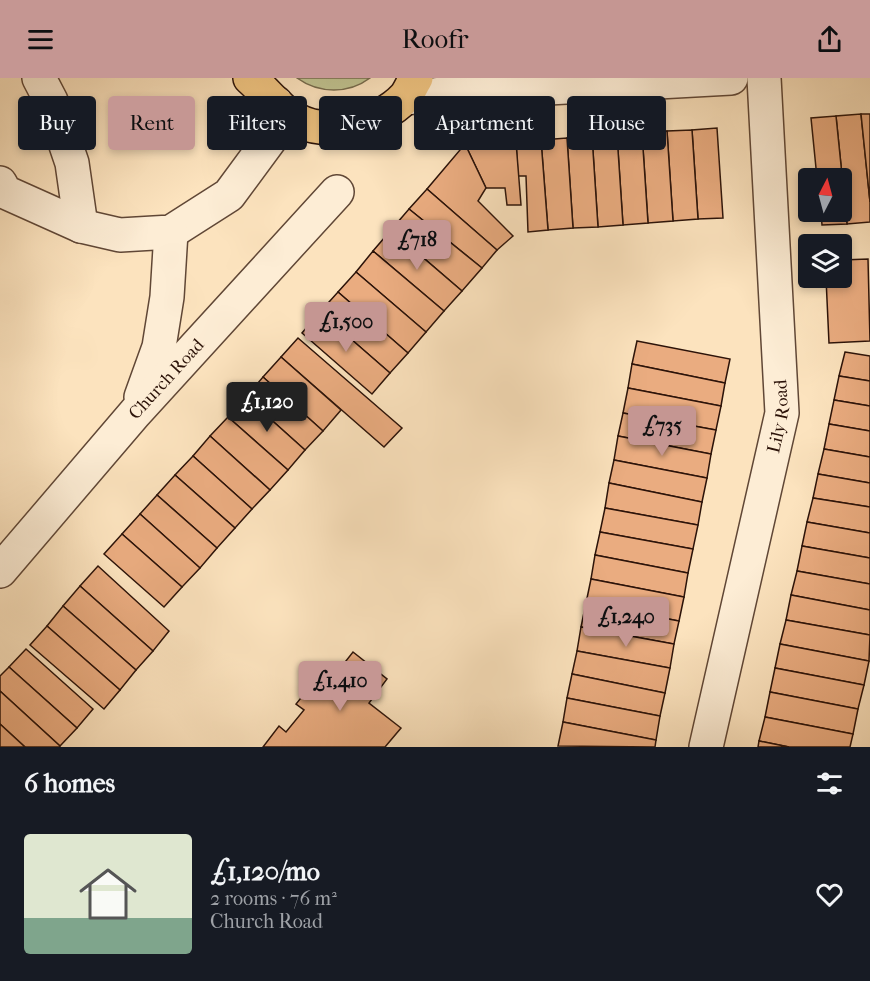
<!DOCTYPE html>
<meta charset="utf-8">
<style>
:root{--surface:#171b24;--page:#242831;--text:#f1f3f6;--muted:#9ea1a6;--line:#363941;--accent:#c59692}
body{margin:0;font-family:"IM FELL French Canon",serif;background:var(--page);color:var(--text);height:100vh;display:flex;flex-direction:column;font-size:22px;white-space:nowrap}
*{box-sizing:border-box;margin:0}
p{font-size:20px;color:var(--muted)}
.icon{flex:none;width:33px;height:33px;fill:none;stroke:currentColor;stroke-width:2;stroke-linecap:round;stroke-linejoin:round}
.map{position:relative;height:669px;overflow:hidden}
.drawer{display:flex;flex-direction:column;background:var(--surface);flex:1}
.drawer>*{flex:none}
.banner{position:absolute;left:18px;top:18px;width:834px;height:54px;display:flex;gap:12px}
.needle{width:39px;rotate:6deg}
.tools{position:absolute;left:798px;top:90px;display:grid;gap:12px}
.tools a{display:grid;place-items:center;width:54px;height:54px;border-radius:6px;background:var(--surface);box-shadow:0 3px 9px #0003;font-size:30px}
.price{position:absolute;translate:-50% -51px;padding:0 14px;border-radius:6px;background:var(--accent);color:#111;font-size:20px;line-height:39px;filter:drop-shadow(0 2px 3px #0008)}
.price::after{content:'';position:absolute;left:50%;top:36px;width:18px;height:14px;margin-left:-9px;background:inherit;clip-path:polygon(0 0,100% 0,50% 100%)}
.price.selected{background:#222;color:#fff}
ul{padding:0;list-style:none}
li{display:flex;align-items:center;gap:18px;height:150px;padding:0 24px}
li+li{border-top:2px solid var(--line)}
li span{display:grid;place-items:center;flex:none;width:168px;height:120px;border-radius:6px;color:#555}
li>.icon{margin-inline-start:auto}
span .icon{width:72px;height:72px;fill:#fffc;stroke-width:1}
li b{font-size:26px}
h2{display:flex;justify-content:space-between;align-items:center;height:72px;padding:0 24px;font-size:26px}
.tag{padding:0 21px;border-radius:6px;background:var(--surface);box-shadow:0 3px 9px #0003;font-size:21px;line-height:54px}
.tag.selected{background:var(--accent);color:#111}
header{display:flex;justify-content:space-between;align-items:center;height:78px;padding:0 24px;background:var(--accent);color:#111;font-size:27px;font-weight:600}
.map>svg:first-child{display:block}
.green{fill:#c0c391;stroke:#766b4d;stroke-width:1.5}
.building{fill:#eaac80;stroke:#2c1309;stroke-width:1.5}
.lines{fill:none;stroke-linecap:round;stroke-linejoin:round}
.minor-casing{stroke:#604736;stroke-width:36}
.major-casing{stroke:#2c1309;stroke-width:36}
.minor{stroke:#fdedd5;stroke-width:33}
.major{stroke:#eec27f;stroke-width:33}
.labels{text-anchor:middle;dominant-baseline:central;stroke-width:4.5;stroke-linejoin:round;paint-order:stroke}
.street-label{font-size:18px;fill:#2c1309;stroke:#fdedd5}
</style>
<header><svg class="icon" aria-label="menu" viewBox="0 0 24 24"><path d="M4 6h16M4 12h16M4 18h16"/></svg>Roofr<svg class="icon" aria-label="share" viewBox="0 0 24 24"><path d="M12 15V3M7 8l5-5 5 5M5 13v7h14v-7"/></svg></header>
<div class="map">
<svg width="870" height="669" viewBox="0 0 870 669">
<rect width="100%" height="100%" fill="#fce3be"/>
<filter id="stains"><feTurbulence type="fractalNoise" baseFrequency=".00333" numOctaves="4"/><feColorMatrix values="0 0 0 0 .2 0 0 0 0 .09 0 0 0 0 .02 0 0 0 .5 -.17"/></filter>
<radialGradient id="worn" r=".72"><stop offset=".6" stop-color="#630" stop-opacity="0"/><stop offset="1" stop-color="#630" stop-opacity=".3"/></radialGradient>
<path class="green" d="M297,0H370C349,16 319,16 297,0Z"/>
<g class="building">
<path d="M861,36L870,124V144L847,146L836,38Z"/>
<path d="M861,36H870V124Z"/>
<path d="M836,38L847,146L822,147L821,134H842V100H817L811,40Z"/>
<path d="M717,50L723,140L698,141L692,52Z"/>
<path d="M692,52L698,141L673,143L667,53Z"/>
<path d="M667,53L673,143L648,145L642,55Z"/>
<path d="M642,55L648,145L623,147L617,57Z"/>
<path d="M617,57L623,147L598,149L592,58Z"/>
<path d="M592,58L598,149L573,150L567,60Z"/>
<path d="M567,60L573,150L548,152L541,62Z"/>
<path d="M541,62L548,152L528,154L526,98H518L516,64Z"/>
<path d="M516,64L521,127H507L505,110H486L465,66Z"/>
<path d="M465,66L486,110L478,123L513,158L497,172L427,111Z"/>
<path d="M427,111L497,172L482,190L409,131Z"/>
<path d="M409,131L482,190L462,213L391,152Z"/>
<path d="M391,152L462,213L444,233L373,173Z"/>
<path d="M373,173L444,233L426,254L356,194Z"/>
<path d="M868,181L870,263L829,265L826,200H842V182Z"/>
<path d="M356,194L426,254L408,275L338,214Z"/>
<path d="M338,214L408,275L390,295L320,234Z"/>
<path d="M320,234L390,295L372,316L302,255Z"/>
<path d="M298,260L402,350L384,369L281,279Z"/>
<path d="M637,263L730,281L725,305L632,286Z"/>
<path d="M845,274L870,278V303L839,298Z"/>
<path d="M281,279L341,332L323,353L263,299Z"/>
<path d="M632,286L725,305L721,328L628,310Z"/>
<path d="M839,298L870,303V328L834,322Z"/>
<path d="M263,299L323,353L305,372L246,319Z"/>
<path d="M628,310L721,328L716,352L623,335Z"/>
<path d="M246,319L305,372L288,392L228,339Z"/>
<path d="M834,322L870,328V353L829,346Z"/>
<path d="M623,335L716,352L711,376L618,358Z"/>
<path d="M228,339L288,392L270,412L210,358Z"/>
<path d="M829,346L870,353V379L824,371Z"/>
<path d="M210,358L270,412L252,431L193,378Z"/>
<path d="M618,358L711,376L707,400L614,382Z"/>
<path d="M824,371L870,379V405L818,396Z"/>
<path d="M193,378L252,431L235,450L175,397Z"/>
<path d="M614,382L707,400L702,424L609,405Z"/>
<path d="M818,396L870,405V429L813,420Z"/>
<path d="M175,397L235,450L217,470L157,417Z"/>
<path d="M609,405L702,424L698,447L605,430Z"/>
<path d="M157,417L217,470L200,490L140,436Z"/>
<path d="M813,420L870,429V455L807,444Z"/>
<path d="M605,430L698,447L693,471L600,454Z"/>
<path d="M140,436L200,490L182,509L122,456Z"/>
<path d="M807,444L870,455V480L802,468Z"/>
<path d="M600,454L693,471L688,495L595,477Z"/>
<path d="M122,456L182,509L164,529L104,476Z"/>
<path d="M802,468L870,480V506L797,493Z"/>
<path d="M595,477L688,495L684,519L591,501Z"/>
<path d="M98,488L169,553L153,573L80,508Z"/>
<path d="M797,493L870,506V532L791,517Z"/>
<path d="M591,501L684,519L679,543L586,525Z"/>
<path d="M80,508L153,573L136,592L63,528Z"/>
<path d="M791,517L870,532V557L786,542Z"/>
<path d="M586,525L679,543L674,566L581,549Z"/>
<path d="M63,528L136,592L120,612L47,548Z"/>
<path d="M786,542L870,557L869,583L780,566Z"/>
<path d="M47,548L120,612L104,631L30,567Z"/>
<path d="M581,549L674,566L670,590L577,573Z"/>
<path d="M780,566L869,583L864,607L775,590Z"/>
<path d="M26,571L93,631L77,650L9,589Z"/>
<path d="M577,573L670,590L665,615L572,596Z"/>
<path d="M353,574L387,601L369,625L401,650L385,669H263L279,648L286,654L304,632L296,626L322,594L331,602Z"/>
<path d="M9,589L77,650L60,668L0,613V598Z"/>
<path d="M775,590L864,607L858,631L770,614Z"/>
<path d="M572,596L665,615L660,638L567,620Z"/>
<path d="M0,613L60,668L59,669H25L0,646Z"/>
<path d="M770,614L858,631L853,656L765,639Z"/>
<path d="M567,620L660,638L656,662L563,644Z"/>
<path d="M765,639L853,656L850,669H789L759,663Z"/>
<path d="M563,644L656,662L655,669L558,668Z"/>
<path d="M0,646L25,669H0Z"/>
<path d="M759,663L789,669H758Z"/>
</g>
<g class="lines">
<defs>
<g id="minor">
<path d="M39,0L51,23L72,85L81,148"/>
<path d="M405,20L442,16L731,0"/>
<path d="M0,105L5,114L81,148L120,157L171,154L229,117L274,56L276,25"/>
<path d="M141,319L159,269L167,219L171,154"/>
<path id="s1" d="M0,493L135,335L337,114"/>
<path id="s2" d="M706,669L782,335L764,0"/>
</g>
<path id="major" d="M250,0C265,13 278,31 295,41C326,60 381,45 404,20C409,15 412,6 416,0"/>
</defs>
<use href="#minor" class="minor-casing"/>
<use href="#major" class="major-casing"/>
<use href="#minor" class="minor"/>
<use href="#major" class="major"/>
</g>
<g class="labels">
<g class="street-label">
<text stroke="none"><textPath href="#s1" startOffset="254">Church Road</textPath></text>
<text stroke="none"><textPath href="#s2" startOffset="339">Lily Road</textPath></text>
</g>
</g>
<rect width="100%" height="100%" filter="url(#stains)"/>
<rect width="100%" height="100%" fill="url(#worn)"/>
</svg>
<div class="tools">
<a><svg class="needle" viewBox="-14 -14 28 28"><path d="M0-13l5 13h-10z" fill="#e53935"/><path d="M0 13l5-13h-10z" fill="#9ea1a6"/></svg></a>
<a><svg class="icon" aria-label="layers" viewBox="0 0 24 24"><path d="M12 4l9 5-9 5-9-5zM3 14l9 5 9-5"/></svg></a>
</div>
<b class="price" style="left:417px;top:193px">£718</b>
<b class="price" style="left:346px;top:275px">£1,500</b>
<b class="price selected" style="left:267px;top:355px">£1,120</b>
<b class="price" style="left:662px;top:379px">£735</b>
<b class="price" style="left:626px;top:570px">£1,240</b>
<b class="price" style="left:340px;top:634px">£1,410</b>
<div class="banner">
<a class="tag">Buy</a>
<a class="tag selected">Rent</a>
<a class="tag">Filters</a>
<a class="tag">New</a>
<a class="tag">Apartment</a>
<a class="tag">House</a>
</div>
</div>
<section class="drawer">
<h2>6 homes<svg class="icon" aria-label="filters" viewBox="0 0 24 24"><path d="M4 7h16M4 17h16"/><circle cx="9" cy="7" r="2"/><circle cx="15" cy="17" r="2"/></svg></h2>
<ul>
<li><span style="background:linear-gradient(#dfe7d0 70%,#7fa58c 0)"><svg class="icon" aria-label="home" viewBox="0 0 24 24"><path d="M3 11l9-7 9 7M6 9v11h12V9"/></svg></span><div><b>£1,120/mo</b><p>2 rooms · 76 m²</p><p>Church Road</p></div><svg class="icon" aria-label="heart" viewBox="0 0 24 24"><path d="M12 20l-8-8c-3-5 5-10 8-4 3-6 11-1 8 4z"/></svg></li>
</ul>
</section>
